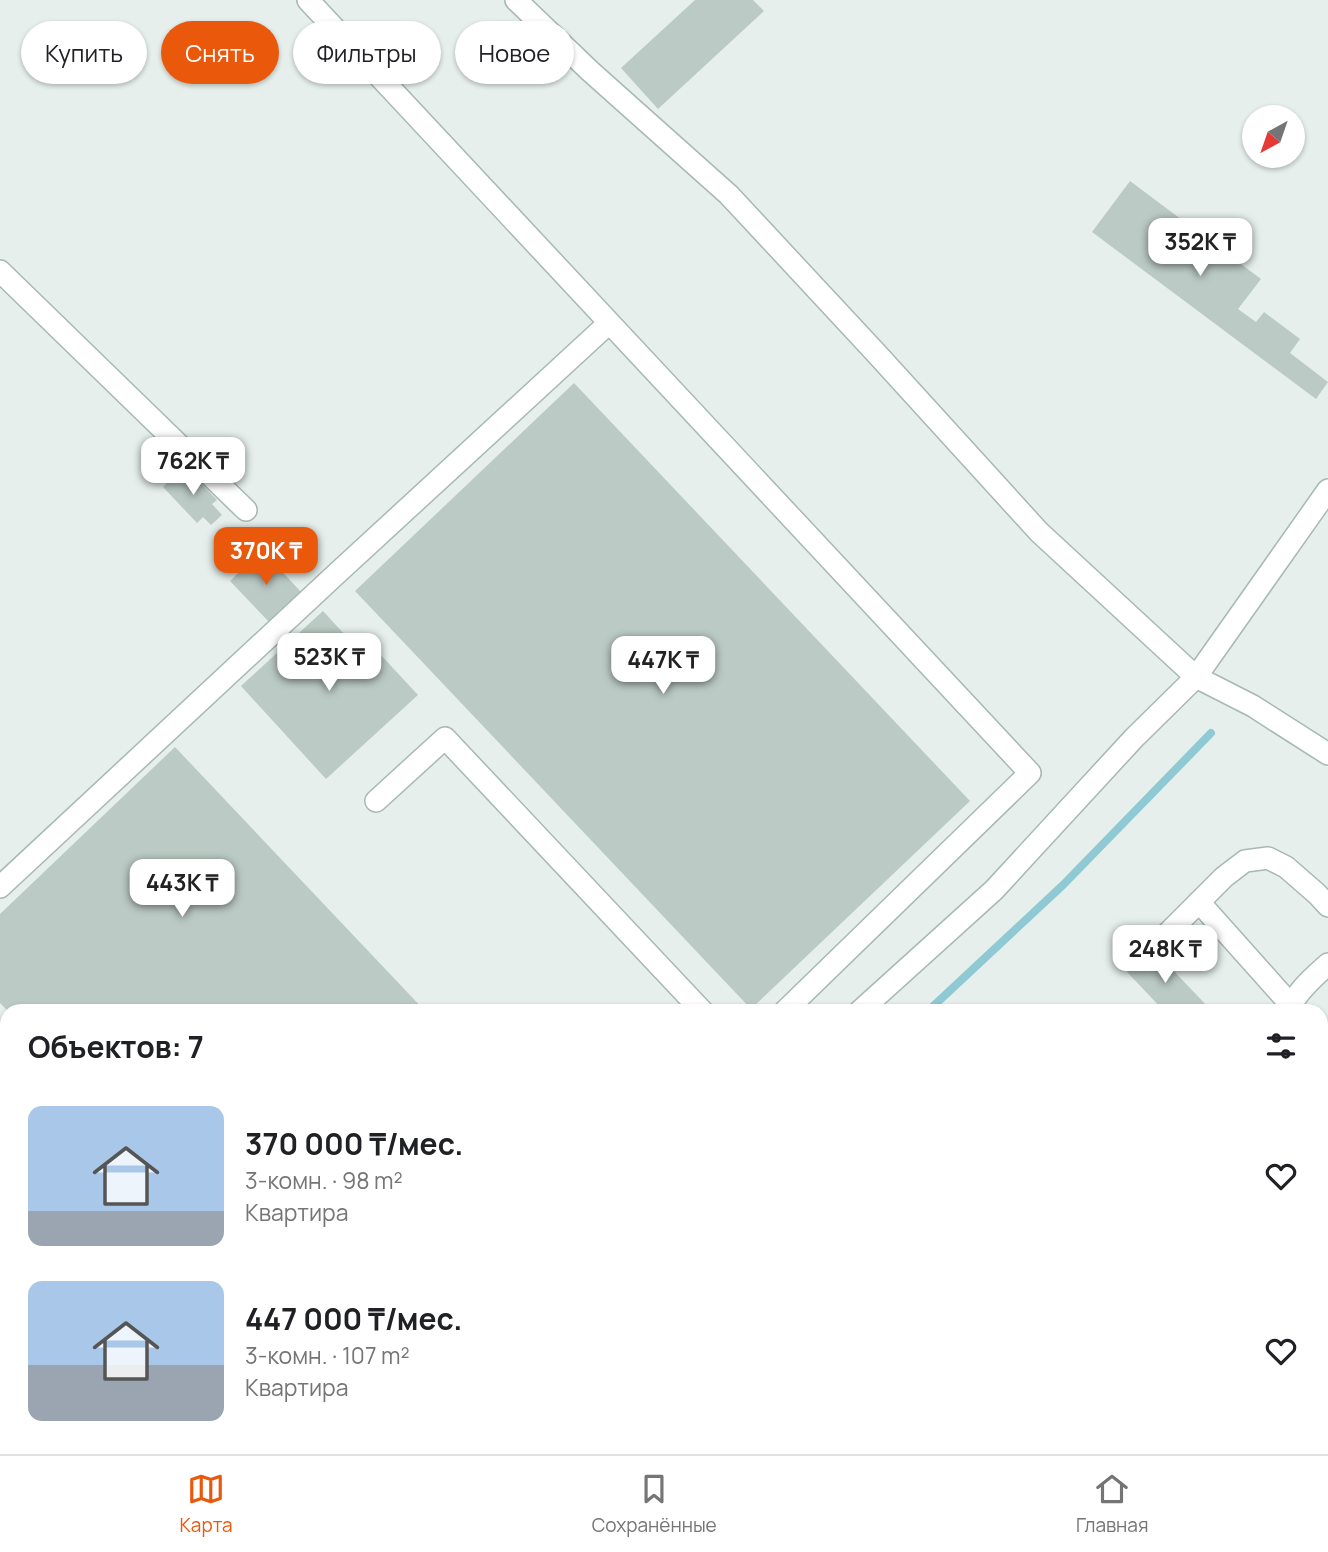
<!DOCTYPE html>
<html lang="ru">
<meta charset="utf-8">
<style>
:root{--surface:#fff;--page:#f6f6f6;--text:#202124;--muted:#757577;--line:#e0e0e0;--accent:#ea580c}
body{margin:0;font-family:Manrope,sans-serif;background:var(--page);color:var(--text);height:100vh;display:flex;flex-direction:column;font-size:26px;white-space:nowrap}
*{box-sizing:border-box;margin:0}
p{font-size:23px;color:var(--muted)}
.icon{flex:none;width:38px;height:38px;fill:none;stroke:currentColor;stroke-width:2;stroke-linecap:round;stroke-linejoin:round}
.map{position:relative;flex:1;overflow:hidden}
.sheet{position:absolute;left:0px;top:1004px;width:1328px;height:450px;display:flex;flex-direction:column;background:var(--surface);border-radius:21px 21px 0 0;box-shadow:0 2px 5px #0004}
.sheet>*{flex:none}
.top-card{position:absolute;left:21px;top:21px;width:700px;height:63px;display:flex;gap:14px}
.needle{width:46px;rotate:220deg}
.tools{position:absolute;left:1242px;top:105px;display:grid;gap:14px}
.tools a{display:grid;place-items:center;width:63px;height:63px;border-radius:50%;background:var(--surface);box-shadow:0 2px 5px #0004;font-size:35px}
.price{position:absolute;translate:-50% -60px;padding:0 16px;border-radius:14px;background:#fff;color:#222;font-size:23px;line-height:46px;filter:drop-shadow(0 2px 4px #0008)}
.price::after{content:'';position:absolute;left:50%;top:42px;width:21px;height:16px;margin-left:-10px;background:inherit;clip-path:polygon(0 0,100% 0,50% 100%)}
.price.current{background:var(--accent);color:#fff}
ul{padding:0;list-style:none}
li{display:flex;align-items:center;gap:21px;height:175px;padding:0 28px}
li span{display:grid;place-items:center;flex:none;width:196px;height:140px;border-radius:14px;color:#555}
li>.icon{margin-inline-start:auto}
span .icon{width:84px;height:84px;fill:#fffc;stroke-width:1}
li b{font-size:30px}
h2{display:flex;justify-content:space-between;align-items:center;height:84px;padding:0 28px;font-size:30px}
.chip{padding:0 24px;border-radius:32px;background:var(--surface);box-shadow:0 2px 5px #0004;font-size:24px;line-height:63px}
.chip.current{background:var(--accent);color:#fff}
.tab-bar{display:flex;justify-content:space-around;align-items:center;height:98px;border-top:2px solid var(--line);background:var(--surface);font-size:19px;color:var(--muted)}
.tab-bar a{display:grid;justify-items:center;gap:4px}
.tab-bar .current{color:var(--accent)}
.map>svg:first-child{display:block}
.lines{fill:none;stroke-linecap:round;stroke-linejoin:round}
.stream{stroke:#8ec9d4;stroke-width:8}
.building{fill:#bbcac4}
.minor-casing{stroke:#a8b8b2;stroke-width:24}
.highway-casing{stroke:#c2cac8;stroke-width:24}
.minor{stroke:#fff;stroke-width:21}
.highway{stroke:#2f6f62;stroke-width:21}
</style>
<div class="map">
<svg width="1328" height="1454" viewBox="0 0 1328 1454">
<rect width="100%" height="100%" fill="#e6efeb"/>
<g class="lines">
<g class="stream">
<path d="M927,1012L1063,885L1211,733"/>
<path d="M452,1454L459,1447"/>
</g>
</g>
<g class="building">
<path d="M695,0H753L764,11L658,109L621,68Z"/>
<path d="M1130,181L1261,279L1238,309L1256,322L1264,312L1300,339L1290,353L1328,382L1316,399L1092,232Z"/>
<path d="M574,383L970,801L751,1009L355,591Z"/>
<path d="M184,466L217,500L212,504L222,515L211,525L203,517L197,523L163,487Z"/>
<path d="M262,550L302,593L270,623L230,581Z"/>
<path d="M323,611L357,648L366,639L418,695L326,779L241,686Z"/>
<path d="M175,747L426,1012H9L0,1003V914Z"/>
<path d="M1152,948L1208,1007L1202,1012H1165L1127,972Z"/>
</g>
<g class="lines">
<defs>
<g id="minor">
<path d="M308,0L1030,773L784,1012"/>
<path d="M516,0L590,71L729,195L876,353L1039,532L1196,677L1253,706L1328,754"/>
<path d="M0,271L246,510"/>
<path d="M376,801L445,738L703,1012"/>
<path d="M0,887L333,577L609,323"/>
<path d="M1199,902L1290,1004"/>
<path d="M1159,942L1224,877L1245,861L1268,858L1286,867L1317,894L1328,906"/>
<path d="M859,1012L994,890L1134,738L1196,677L1328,490"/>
<path d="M1289,1012C1292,995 1316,975 1328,964"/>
<path d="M1321,1062L1328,1056"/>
<path d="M316,1454L323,1447"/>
<path d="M370,1454L377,1447"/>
</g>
<g id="highway">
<path d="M1321,1158L1328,1152"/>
<path d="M1321,1239L1328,1232"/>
<path d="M1015,1454L1022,1447"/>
<path d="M1098,1454L1105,1447"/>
</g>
</defs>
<use href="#minor" class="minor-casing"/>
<use href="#highway" class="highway-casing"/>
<use href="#minor" class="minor"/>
<use href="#highway" class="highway"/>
</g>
</svg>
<div class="tools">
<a><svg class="needle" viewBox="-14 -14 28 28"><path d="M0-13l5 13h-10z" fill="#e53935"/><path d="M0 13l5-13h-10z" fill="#757577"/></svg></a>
</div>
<b class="price" style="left:1200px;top:278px">352K ₸</b>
<b class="price" style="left:193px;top:497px">762K ₸</b>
<b class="price current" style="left:266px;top:587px">370K ₸</b>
<b class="price" style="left:329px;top:693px">523K ₸</b>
<b class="price" style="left:663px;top:696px">447K ₸</b>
<b class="price" style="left:182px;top:919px">443K ₸</b>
<b class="price" style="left:1165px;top:985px">248K ₸</b>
<div class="top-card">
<a class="chip">Купить</a>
<a class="chip current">Снять</a>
<a class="chip">Фильтры</a>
<a class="chip">Новое</a>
</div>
<section class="sheet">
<h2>Объектов: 7<svg class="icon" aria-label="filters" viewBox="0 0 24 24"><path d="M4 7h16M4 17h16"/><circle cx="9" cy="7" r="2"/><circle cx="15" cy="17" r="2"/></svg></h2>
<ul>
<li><span style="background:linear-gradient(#a9c7e8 75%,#9aa5b1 0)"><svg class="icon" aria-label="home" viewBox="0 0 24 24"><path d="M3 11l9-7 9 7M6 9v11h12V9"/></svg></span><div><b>370 000 ₸/мес.</b><p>3-комн. · 98 m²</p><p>Квартира</p></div><svg class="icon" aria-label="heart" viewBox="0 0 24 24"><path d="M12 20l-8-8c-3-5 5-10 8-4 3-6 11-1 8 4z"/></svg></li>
<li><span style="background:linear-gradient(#a9c7e8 60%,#9aa5b1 0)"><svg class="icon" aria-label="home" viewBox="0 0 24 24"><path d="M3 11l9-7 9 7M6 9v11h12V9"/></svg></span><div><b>447 000 ₸/мес.</b><p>3-комн. · 107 m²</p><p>Квартира</p></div><svg class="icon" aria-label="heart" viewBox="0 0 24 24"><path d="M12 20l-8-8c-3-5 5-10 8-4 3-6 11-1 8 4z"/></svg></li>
</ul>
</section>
</div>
<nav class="tab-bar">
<a class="current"><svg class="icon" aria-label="map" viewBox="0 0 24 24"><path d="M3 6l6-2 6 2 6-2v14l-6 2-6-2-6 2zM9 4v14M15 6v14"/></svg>Карта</a>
<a><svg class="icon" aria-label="saved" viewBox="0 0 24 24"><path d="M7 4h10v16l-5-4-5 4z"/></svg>Сохранённые</a>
<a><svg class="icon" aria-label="home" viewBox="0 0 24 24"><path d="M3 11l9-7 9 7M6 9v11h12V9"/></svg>Главная</a>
</nav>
